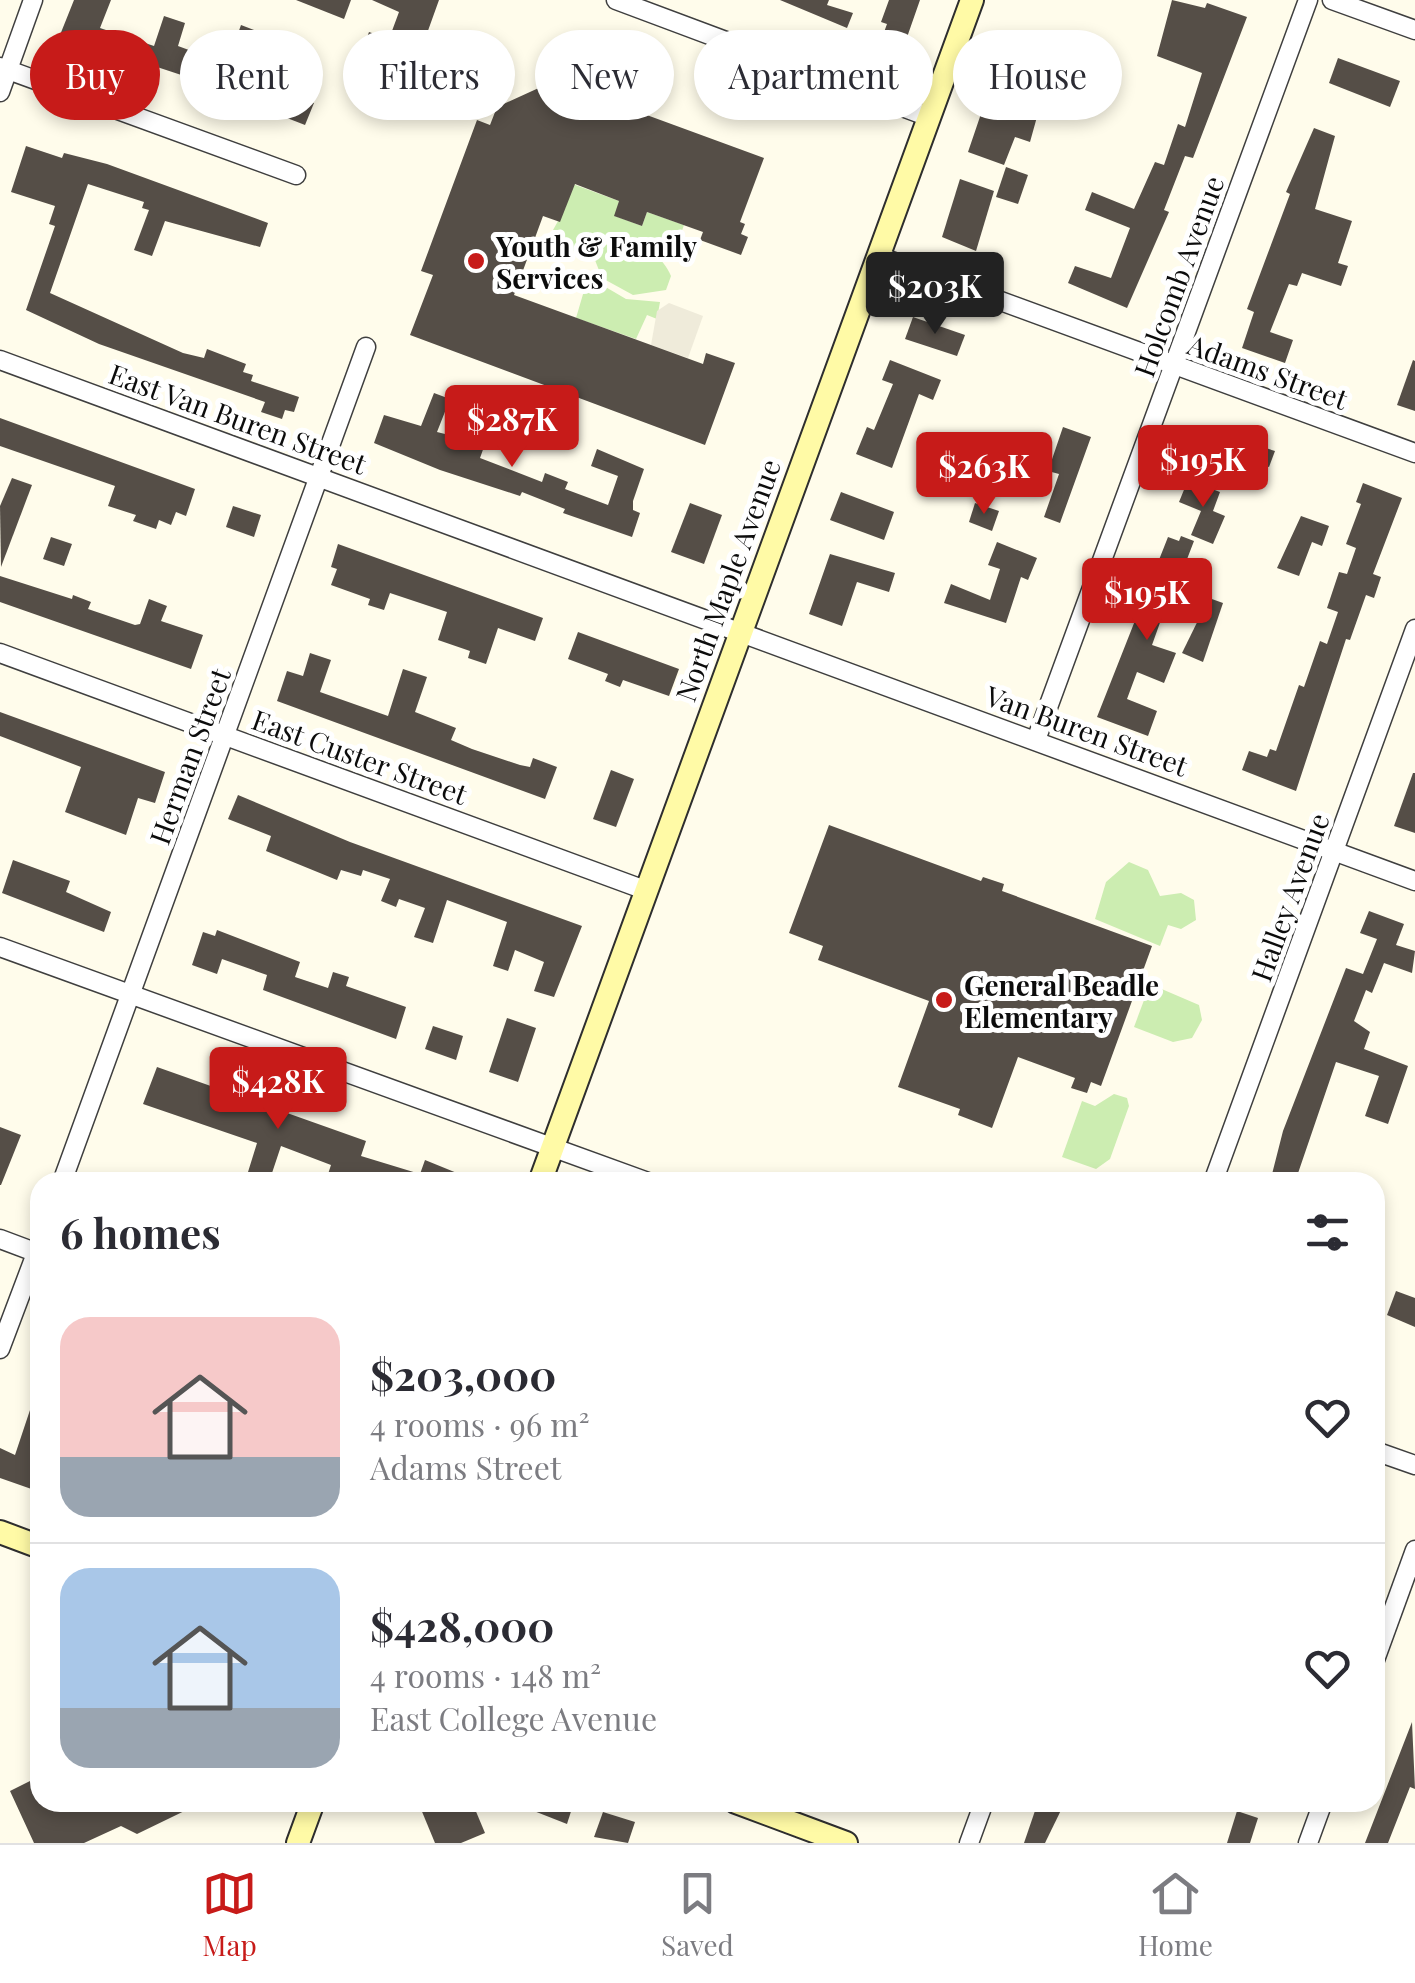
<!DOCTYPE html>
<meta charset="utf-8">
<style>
:root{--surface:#fff;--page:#f7f7f7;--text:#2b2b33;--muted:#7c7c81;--line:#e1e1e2;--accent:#c71b19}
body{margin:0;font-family:"Playfair Display",serif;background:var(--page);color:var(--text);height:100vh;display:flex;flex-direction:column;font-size:38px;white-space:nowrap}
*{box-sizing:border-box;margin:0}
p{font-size:32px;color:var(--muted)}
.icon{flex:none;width:55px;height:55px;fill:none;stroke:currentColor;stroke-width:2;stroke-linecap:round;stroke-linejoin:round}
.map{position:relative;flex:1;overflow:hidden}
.drawer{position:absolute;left:30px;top:1172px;width:1355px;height:640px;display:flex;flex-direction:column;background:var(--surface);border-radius:30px;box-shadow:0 5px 15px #0003}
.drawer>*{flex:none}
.guide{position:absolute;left:30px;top:30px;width:1355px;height:90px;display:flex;gap:20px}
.price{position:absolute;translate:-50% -85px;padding:0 22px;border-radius:10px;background:var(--accent);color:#fff;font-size:32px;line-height:65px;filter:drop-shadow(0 2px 5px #0008)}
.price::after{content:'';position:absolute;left:50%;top:60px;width:30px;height:22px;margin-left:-15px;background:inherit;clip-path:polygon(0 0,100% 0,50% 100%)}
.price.selected{background:#222;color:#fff}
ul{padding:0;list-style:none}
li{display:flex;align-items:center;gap:30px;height:250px;padding:0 30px}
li+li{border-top:2px solid var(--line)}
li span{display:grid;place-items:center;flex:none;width:280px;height:200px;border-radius:30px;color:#555}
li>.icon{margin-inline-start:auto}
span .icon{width:120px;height:120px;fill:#fffc;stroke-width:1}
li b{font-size:42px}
h2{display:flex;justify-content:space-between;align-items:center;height:120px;padding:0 30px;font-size:42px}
.tag{padding:0 35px;border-radius:45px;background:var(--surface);box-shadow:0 5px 15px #0003;font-size:35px;line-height:90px}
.tag.selected{background:var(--accent);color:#fff}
.menu{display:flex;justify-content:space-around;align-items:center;height:140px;border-top:2px solid var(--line);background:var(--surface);font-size:28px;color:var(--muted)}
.menu a{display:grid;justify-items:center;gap:5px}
.menu .selected{color:var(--accent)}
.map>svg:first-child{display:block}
.green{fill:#ccedb1}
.plaza{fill:#efebda}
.building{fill:#554e47}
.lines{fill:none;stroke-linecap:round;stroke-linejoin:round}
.street-casing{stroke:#3f3f3f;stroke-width:21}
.secondary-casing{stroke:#2e2e2e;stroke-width:26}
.street{stroke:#fff;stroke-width:18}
.secondary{stroke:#fffaa6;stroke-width:22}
.poi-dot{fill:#c71b19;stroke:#fff;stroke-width:4}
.labels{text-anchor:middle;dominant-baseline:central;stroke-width:10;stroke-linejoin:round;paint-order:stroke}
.poi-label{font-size:28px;font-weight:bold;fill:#0c0c0c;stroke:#fff;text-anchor:start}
.street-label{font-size:28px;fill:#0c0c0c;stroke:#fff}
</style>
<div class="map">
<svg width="1415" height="1843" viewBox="0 0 1415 1843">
<rect width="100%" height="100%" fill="#fffceb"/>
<g class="green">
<path d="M570,183L619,201L615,216L642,226L647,212L684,225L673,256C639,254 630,212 584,255L554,244L559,233L553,230L566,207L550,201Z"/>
<path d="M620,242C644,244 661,254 671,276L666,290L633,295L602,278L593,255L605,245Z"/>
<path d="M592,279L626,299L660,302L657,319L647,315L636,339L576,318L586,284Z"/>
<path d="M1129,862L1148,870L1160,896L1181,893L1194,900L1196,920L1181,929L1168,925L1160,946L1095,919L1106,882Z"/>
<path d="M1150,984L1199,1005L1202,1020L1192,1038L1173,1042L1134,1027Z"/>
<path d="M1114,1094L1127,1098L1129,1106L1110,1159L1096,1169L1062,1157L1082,1101L1095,1106Z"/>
</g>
<path class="plaza" d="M669,303L703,316L688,358L651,345L657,311Z"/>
<g class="building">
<path d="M74,0H111L100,28L154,46L164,16L185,23L178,46L227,64L241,25L259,32L254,45L286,58L279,77L255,67L245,96L60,35Z"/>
<path d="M296,0H351L344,19Z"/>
<path d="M372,0H439L411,78L359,59L369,32L389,39L399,12Z"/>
<path d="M780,0H829L827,5L853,13L847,28Z"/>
<path d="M889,0H920L905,43L883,35L887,24L881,22Z"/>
<path d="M1172,0L1205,8L1207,3L1247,17L1193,158L1185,156L1164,210L1169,212L1127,308L1068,283L1075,266L1111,278L1130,228L1085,210L1092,192L1134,209L1155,162L1164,165L1178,124L1185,127L1202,73L1157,56Z"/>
<path d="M1002,52L1080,80L1074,98L1045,88L1030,142L1015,137L1004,165L968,152Z"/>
<path d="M1338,58L1400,81L1390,107L1329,83Z"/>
<path d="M554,81L764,158L740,222L745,224L741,234L748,237L741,255L700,240L703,232L647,212L642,226L614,216L619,201L575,184L560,222L543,216L514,295L703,364L706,353L735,363L705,445L410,335L433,275L421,271L477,120L490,125L497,107Z"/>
<path d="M278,89L314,103L305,125L269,111Z"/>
<path d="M1314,128L1335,136L1315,209L1352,221L1338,263L1348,266L1341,286L1302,273L1297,286L1289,284L1270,332L1293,340L1285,363L1242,348L1254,312L1247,309L1290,194L1286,192Z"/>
<path d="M26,146L62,158L64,153L107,164L268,223L260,247L165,221L152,256L134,250L149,210L142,208L144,202L88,184L50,293L183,353L204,358L207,349L246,364L243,372L253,375L251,381L299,397L294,412L285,410L282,419L261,412L265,402L99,344L26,310L55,226L49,224L55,206L11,192Z"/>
<path d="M1006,167L1028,175L1018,204L996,197Z"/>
<path d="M960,179L994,191L976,251L942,237Z"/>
<path d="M913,317L965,335L957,356L905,339Z"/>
<path d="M890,360L941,380L933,400L919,394L892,468L856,454L867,427L874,430L893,384L882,380Z"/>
<path d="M1413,360L1415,361V411L1397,405Z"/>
<path d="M434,393L450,399L437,432L485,444L480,458L542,482L545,473L568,482L565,489L608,505L618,476L591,466L597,449L644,469L633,501V510L640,513L632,537L563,513L565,509L522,492L520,496L440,470L374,443L384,415L421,426Z"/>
<path d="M0,418L195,489L186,516L176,512L171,525L159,520L156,529L133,521L136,515L108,506L115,486L0,446Z"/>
<path d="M1063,427L1091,437L1060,523L1044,517L1059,474L1048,471Z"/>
<path d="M1204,428L1275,451L1269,467L1198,449Z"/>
<path d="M12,478L32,485L1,567L0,506Z"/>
<path d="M1188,480L1220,492L1213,511L1225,516L1213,544L1191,535L1201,511L1179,502Z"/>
<path d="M1363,483L1402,498L1373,574L1381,577L1374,598L1366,595L1350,640L1346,639L1296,791L1242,770L1249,751L1267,757L1270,749L1276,751L1299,685L1304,687L1320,641L1327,644L1338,612L1327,608L1339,572L1347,574L1356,548L1346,544L1361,504L1356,502Z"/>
<path d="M841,492L894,512L884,540L830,520Z"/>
<path d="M690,503L722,515L704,564L671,552Z"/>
<path d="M975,503L999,511L992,531L969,522Z"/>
<path d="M233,506L261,515L254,537L226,527Z"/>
<path d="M1301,516L1329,526L1322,546L1312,542L1299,576L1277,568Z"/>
<path d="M1181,536L1194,541L1174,593L1179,595L1169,620L1162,617L1152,645L1176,653L1164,683L1137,672L1127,699L1157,711L1148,736L1097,717L1168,537L1179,541Z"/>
<path d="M51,537L72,544L64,566L43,559Z"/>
<path d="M997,542L1037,558L1028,580L1021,577L1006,623L944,603L951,584L990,600L1000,569L988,565Z"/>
<path d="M338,544L543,618L535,641L498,628L486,664L468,658L470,651L438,640L447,612L390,593L384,610L368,605L370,599L331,585L337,569L331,567Z"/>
<path d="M830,554L895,573L889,592L857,582L842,626L809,614Z"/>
<path d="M0,576L72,599L73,595L91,602L88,609L135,625L140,624L149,599L167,606L161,621L203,635L191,669L0,602Z"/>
<path d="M1209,598L1223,603L1203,662L1182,653Z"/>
<path d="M578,632L679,669L669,696L623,680L620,687L605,681L608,674L568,659Z"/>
<path d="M310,653L331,660L320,692L388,716L403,669L427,677L415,712L456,728L451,740L472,749L520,765L530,767L533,758L557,767L545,799L277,701L287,671L303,676Z"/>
<path d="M0,712L165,772L155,803L138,798L126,835L65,812L81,767L0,736Z"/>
<path d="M611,770L634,779L616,827L593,819Z"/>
<path d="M1413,773H1415V833L1394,826Z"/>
<path d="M238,795L350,842L582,926L554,997L534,991L544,962L515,950L508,971L493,966L507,922L447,900L433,943L414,937L425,908L399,899L396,907L381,901L390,879L363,870L361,876L341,870L337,880L266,851L271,836L228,819Z"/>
<path d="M829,825L981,881L983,877L1004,884L1002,891L1152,946L1101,1086L1091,1082L1087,1093L1071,1088L1075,1078L1018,1057L992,1128L958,1115L960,1109L898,1087L929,1001L818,960L823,946L789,933Z"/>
<path d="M13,860L70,881L66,892L111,912L104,932L2,893Z"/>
<path d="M1369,911L1404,924L1396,945L1415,951L1412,973L1384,963L1372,993L1366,990L1354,1021L1370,1032L1364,1049L1408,1066L1388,1124L1365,1116L1379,1076L1336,1062L1295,1182H1270L1283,1131L1346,968L1363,974L1377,939L1360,933Z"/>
<path d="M217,930L300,962L295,977L328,988L333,972L349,977L346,986L406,1007L396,1039L263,990L267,975L222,959L217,974L192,965L203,932L215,936Z"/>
<path d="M507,1018L536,1028L518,1082L489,1072Z"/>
<path d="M433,1026L463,1036L456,1060L425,1049Z"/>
<path d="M157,1067L366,1141L361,1156L420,1174L425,1160L479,1182H381L355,1174L352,1182L328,1174L331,1165L281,1146L270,1179L248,1172L257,1143L143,1104Z"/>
<path d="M0,1127L21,1135L1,1185H0Z"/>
<path d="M1396,1291L1415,1298V1327L1387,1315Z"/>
<path d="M37,1389L40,1390V1492L0,1478V1448L15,1455Z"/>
<path d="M1412,1722L1415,1789L1410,1787L1388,1843H1365Z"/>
<path d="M40,1776V1802H203L137,1834L121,1826L84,1843H34L10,1791Z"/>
<path d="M418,1802H472L485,1833L461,1843H435Z"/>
<path d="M511,1802H574L567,1824Z"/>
<path d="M1038,1802H1065L1045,1843H1024Z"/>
<path d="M1237,1811L1258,1818L1250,1843H1227Z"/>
<path d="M603,1812L635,1822L628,1843L594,1837Z"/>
</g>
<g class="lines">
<defs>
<g id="street">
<path d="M616,0L929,117"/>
<path d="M1332,0L1415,30"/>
<path d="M0,67L296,175"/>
<path d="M0,92L33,0"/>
<path d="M878,256L1415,453"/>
<path d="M0,360L1415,881"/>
<path d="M0,653L645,890"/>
<path d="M1036,740L1308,0"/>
<path d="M0,947L648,1182"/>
<path d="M62,1182L366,347"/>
<path d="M1213,1182L1415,629"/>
<path d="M0,1239L40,1254"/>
<path d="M0,1349L40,1243"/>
<path d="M1375,1451L1415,1465"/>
<path d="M1375,1660L1415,1550"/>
<path d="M969,1843L984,1802"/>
<path d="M1308,1843L1323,1802"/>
</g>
<g id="secondary">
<path d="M540,1182L972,0"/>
<path d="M0,1532L40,1547"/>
<path d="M736,1802L846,1843"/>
<path d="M298,1843L313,1802"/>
</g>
</defs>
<use href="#street" class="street-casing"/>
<use href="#secondary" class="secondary-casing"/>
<use href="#street" class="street"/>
<use href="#secondary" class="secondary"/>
</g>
<g class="poi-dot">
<circle cx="476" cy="261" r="10"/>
<circle cx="944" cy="1000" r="10"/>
</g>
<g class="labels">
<g class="poi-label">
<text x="496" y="245">Youth &amp; Family<tspan x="496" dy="32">Services</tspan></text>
<text x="964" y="984">General Beadle<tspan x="964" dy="32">Elementary</tspan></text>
</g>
<g class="street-label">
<text transform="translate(1178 276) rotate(-70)">Holcomb Avenue</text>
<text transform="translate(1268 371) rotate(20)">Adams Street</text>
<text transform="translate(238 418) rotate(20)">East Van Buren Street</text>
<text transform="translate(727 580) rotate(-70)">North Maple Avenue</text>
<text transform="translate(1087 730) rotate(20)">Van Buren Street</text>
<text transform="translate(189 756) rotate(-70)">Herman Street</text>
<text transform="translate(360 756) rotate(20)">East Custer Street</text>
<text transform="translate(1289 897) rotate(-70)">Halley Avenue</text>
</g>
</g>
</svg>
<b class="price selected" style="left:935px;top:337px">$203K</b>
<b class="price" style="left:512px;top:470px">$287K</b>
<b class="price" style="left:1203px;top:510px">$195K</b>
<b class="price" style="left:984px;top:517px">$263K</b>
<b class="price" style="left:1147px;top:643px">$195K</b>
<b class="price" style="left:278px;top:1132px">$428K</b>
<div class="guide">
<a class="tag selected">Buy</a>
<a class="tag">Rent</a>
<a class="tag">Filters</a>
<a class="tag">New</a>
<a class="tag">Apartment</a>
<a class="tag">House</a>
</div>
<section class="drawer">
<h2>6 homes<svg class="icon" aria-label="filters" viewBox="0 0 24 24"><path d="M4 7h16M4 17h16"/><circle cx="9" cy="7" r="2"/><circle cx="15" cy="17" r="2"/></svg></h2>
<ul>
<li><span style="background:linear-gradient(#f6c9c9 70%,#9aa5b1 0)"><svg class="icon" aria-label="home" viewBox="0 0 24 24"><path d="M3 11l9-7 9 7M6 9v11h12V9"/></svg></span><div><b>$203,000</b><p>4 rooms · 96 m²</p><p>Adams Street</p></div><svg class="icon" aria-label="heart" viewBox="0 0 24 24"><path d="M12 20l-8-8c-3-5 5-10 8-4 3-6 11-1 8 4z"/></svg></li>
<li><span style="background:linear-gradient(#a9c7e8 70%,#9aa5b1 0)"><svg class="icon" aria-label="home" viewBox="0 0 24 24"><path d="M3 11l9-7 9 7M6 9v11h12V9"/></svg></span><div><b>$428,000</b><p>4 rooms · 148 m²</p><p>East College Avenue</p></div><svg class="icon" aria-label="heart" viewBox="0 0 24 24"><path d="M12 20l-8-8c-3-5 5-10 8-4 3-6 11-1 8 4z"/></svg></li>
</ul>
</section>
</div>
<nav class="menu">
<a class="selected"><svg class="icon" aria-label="map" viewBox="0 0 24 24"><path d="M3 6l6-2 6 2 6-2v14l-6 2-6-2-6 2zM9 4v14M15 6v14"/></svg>Map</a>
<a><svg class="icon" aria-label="saved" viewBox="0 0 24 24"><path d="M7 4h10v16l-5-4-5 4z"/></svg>Saved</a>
<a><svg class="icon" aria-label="home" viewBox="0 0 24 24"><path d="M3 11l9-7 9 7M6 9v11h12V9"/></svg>Home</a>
</nav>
